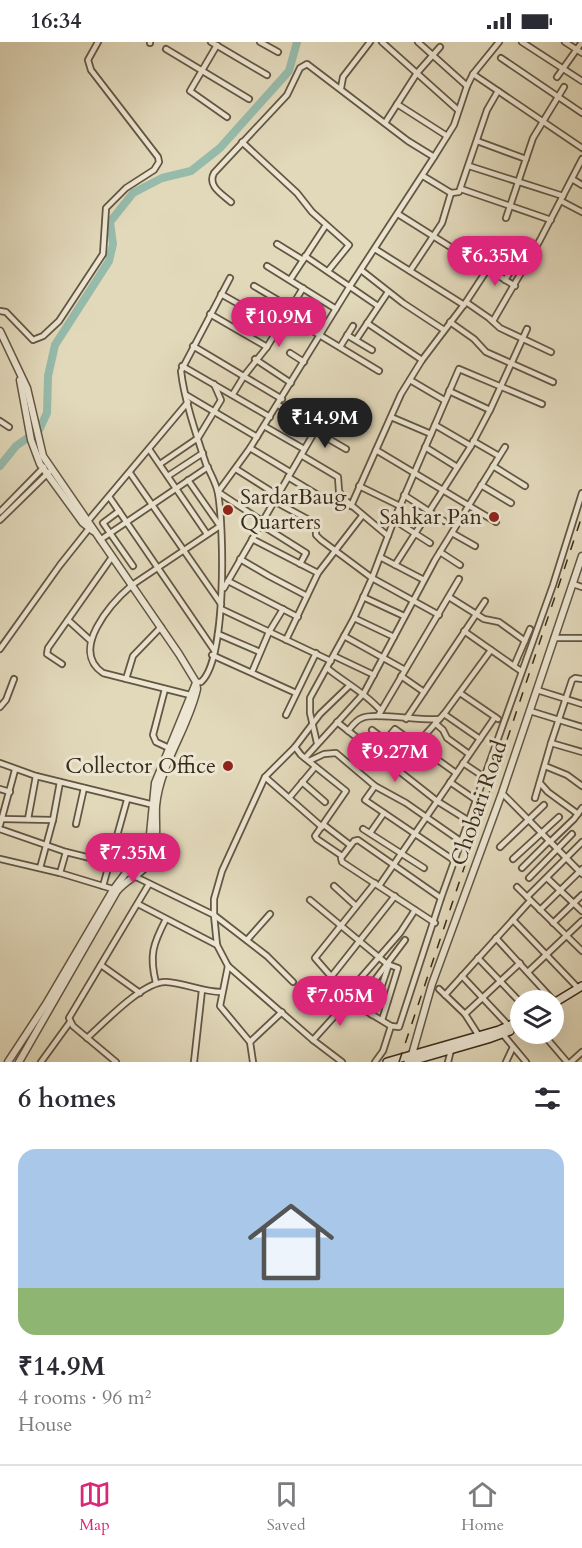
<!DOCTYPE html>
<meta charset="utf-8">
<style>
:root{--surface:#fff;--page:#f7f7f7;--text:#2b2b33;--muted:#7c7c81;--line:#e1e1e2;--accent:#db2777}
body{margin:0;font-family:Cardo,serif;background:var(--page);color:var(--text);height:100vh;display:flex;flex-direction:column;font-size:22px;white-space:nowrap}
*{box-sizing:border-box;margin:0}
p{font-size:20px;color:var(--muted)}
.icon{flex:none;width:33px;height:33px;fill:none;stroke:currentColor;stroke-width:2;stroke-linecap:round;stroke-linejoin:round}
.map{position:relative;height:1020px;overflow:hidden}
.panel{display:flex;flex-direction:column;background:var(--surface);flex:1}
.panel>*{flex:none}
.fabs{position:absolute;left:510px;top:948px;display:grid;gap:12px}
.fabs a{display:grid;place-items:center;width:54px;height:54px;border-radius:50%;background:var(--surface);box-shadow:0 6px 24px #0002;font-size:30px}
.price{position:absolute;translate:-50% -51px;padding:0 14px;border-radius:21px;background:var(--accent);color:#fff;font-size:20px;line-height:39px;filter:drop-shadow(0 2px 3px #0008)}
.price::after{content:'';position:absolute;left:50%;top:36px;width:18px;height:14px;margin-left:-9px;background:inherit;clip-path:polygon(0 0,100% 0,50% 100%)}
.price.on{background:#222;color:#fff}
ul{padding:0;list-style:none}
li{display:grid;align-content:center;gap:12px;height:318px;padding:0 18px}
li+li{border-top:2px solid var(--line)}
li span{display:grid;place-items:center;height:186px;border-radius:18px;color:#555}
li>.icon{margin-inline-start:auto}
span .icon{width:108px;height:108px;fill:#fffc;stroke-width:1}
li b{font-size:26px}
h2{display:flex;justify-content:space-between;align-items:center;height:72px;padding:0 18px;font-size:26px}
.status{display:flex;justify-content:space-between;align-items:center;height:42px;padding:0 30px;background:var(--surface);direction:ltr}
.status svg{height:16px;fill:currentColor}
.dock{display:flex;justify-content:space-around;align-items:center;height:84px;border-top:2px solid var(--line);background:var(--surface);font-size:16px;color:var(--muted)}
.dock a{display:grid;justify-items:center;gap:3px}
.dock .on{color:var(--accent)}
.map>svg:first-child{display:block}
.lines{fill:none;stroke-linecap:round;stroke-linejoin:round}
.river{stroke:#96bbab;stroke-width:8}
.minor-casing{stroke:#635642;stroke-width:8}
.tertiary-casing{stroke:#635642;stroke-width:9}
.secondary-casing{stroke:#392b1a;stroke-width:10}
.minor{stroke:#ece6d3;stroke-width:4.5}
.tertiary{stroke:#ece6d3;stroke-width:6}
.secondary{stroke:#ece6d3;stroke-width:7}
.rail{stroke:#392b1a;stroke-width:1.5;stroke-dasharray:10 10;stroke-linecap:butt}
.poi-dot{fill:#8f2418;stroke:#ece6d3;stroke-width:2}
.labels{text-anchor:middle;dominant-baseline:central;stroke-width:6;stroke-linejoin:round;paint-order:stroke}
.poi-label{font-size:22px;fill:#392b1a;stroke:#ece6d3;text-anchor:end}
.street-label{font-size:22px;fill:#392b1a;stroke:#ece6d3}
</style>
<div class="status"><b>16:34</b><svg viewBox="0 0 49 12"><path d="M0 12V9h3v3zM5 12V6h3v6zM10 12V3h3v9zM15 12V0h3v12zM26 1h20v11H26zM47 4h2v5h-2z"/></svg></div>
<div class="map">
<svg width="582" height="1020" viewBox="0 0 582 1020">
<rect width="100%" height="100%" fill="#e2d9bb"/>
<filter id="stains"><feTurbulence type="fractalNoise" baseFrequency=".00333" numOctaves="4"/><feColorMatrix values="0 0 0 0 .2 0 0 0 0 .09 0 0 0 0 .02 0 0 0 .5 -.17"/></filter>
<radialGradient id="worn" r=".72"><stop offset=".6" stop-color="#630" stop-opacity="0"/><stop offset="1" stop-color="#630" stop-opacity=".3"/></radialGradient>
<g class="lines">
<path class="river" d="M0,424L16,404L39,388L47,371L48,334L55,303L109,219L113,202L110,180L133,151L162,136L191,129L220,106L289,29L297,0"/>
<defs>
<g id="minor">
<path d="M211,0L267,33"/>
<path d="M260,0L278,10"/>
<path d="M382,0L458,68"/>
<path d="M418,0L467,44"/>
<path d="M522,0L582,39"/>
<path d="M565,0L582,11"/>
<path d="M150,1V0"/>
<path d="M217,3L190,49L227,75"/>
<path d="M166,7L249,57"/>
<path d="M501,16L582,71"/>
<path d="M473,32L582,106"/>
<path d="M557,35L582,0"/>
<path d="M341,46L343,35L370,0"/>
<path d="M397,62L447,94"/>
<path d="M385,81L417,31L440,5"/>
<path d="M477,99L526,117"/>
<path d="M242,100L297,151L312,170L349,203L328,229"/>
<path d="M469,124L563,154"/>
<path d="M423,134L451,151L459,150L487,68L498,49"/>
<path d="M572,137L582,143"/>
<path d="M461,147L551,178"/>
<path d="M561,159L582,170"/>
<path d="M231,160C222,152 207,144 214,131L287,53L300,26L307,22L408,99L434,115"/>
<path d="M398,172L487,228"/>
<path d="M506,176L533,96L564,45"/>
<path d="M277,202L303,218"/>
<path d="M375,207L464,263"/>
<path d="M305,214L378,264"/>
<path d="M474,221L485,205"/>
<path d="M267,224L336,267"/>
<path d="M488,227L515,244"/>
<path d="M361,228L403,261L444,288"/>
<path d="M410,229L442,181L451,151"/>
<path d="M290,238L326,183"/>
<path d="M505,238L517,219"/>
<path d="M254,244L291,266"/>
<path d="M221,252L279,285"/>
<path d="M466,260L489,276L500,286L551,310"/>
<path d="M0,269L6,270L33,298L43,294L59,279L103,212L106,166L126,146L154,128L159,120L158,115L91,28L88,18L98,0"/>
<path d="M210,272L267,305"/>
<path d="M493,279L540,198L582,117"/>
<path d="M298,280L379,329"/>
<path d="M450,280L474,297L486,310L553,340"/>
<path d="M367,281L422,318"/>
<path d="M347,293L372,308"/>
<path d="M356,298L388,250"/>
<path d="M193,304L282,357"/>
<path d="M340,305L353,284"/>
<path d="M290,311L304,320"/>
<path d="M255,317L291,341"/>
<path d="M182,324L270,375"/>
<path d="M410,338L444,358"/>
<path d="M449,349L490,368"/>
<path d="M233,352L244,334L267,305L303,246"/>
<path d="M186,353L257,395"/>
<path d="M278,363L318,385"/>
<path d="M391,375L431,392"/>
<path d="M0,379L9,385"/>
<path d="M435,383L471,404"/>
<path d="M264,384L304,407"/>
<path d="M315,389L346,407"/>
<path d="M473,399L499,414"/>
<path d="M425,405L457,425"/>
<path d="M250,406L290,430"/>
<path d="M149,407L207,492"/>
<path d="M376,408L496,480"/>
<path d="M301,413L338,435L339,449L344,457L388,494"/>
<path d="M160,422L198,396L221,358L214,342"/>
<path d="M493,424L525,444"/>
<path d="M236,427L277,453"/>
<path d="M130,431L221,562"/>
<path d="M168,434L203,411"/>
<path d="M288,435L326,458"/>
<path d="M188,438L220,484L132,543C111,561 69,608 103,631L190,653"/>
<path d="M481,443L511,461"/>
<path d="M359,444L400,464"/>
<path d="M404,453L444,479"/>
<path d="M110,456L214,608"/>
<path d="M274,459L311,479L316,485V493L321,498L372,536L439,573"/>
<path d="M351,464L401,352L422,318L466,260L498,211"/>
<path d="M119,469L103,481L133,524"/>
<path d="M0,470L44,425"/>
<path d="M0,478L49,430"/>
<path d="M394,478L430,501"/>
<path d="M88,479L188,360"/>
<path d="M262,479L218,450L250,406L350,244L434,115L454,83L467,44L473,32L499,0"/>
<path d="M260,482L306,511L300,522"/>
<path d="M452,491L475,504"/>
<path d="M252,497L318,531"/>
<path d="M100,498L208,425"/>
<path d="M440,510L460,523"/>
<path d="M380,515L424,538"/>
<path d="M240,517L269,534L307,554"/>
<path d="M395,523L471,404L490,368L527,287"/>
<path d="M228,539L298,575"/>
<path d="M573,542L582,545"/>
<path d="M224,546L322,377"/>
<path d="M363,555L404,574"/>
<path d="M449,555L484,577L499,580L525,599"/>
<path d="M221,567L331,619"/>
<path d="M354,576L394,595"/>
<path d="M68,578L91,599"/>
<path d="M464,589L521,629"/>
<path d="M218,592L260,610"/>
<path d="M344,594L405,628"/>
<path d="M554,596H582"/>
<path d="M286,598L318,531L362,474"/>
<path d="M0,607L60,523L91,484"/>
<path d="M212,613L296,651"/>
<path d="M334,614L374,633"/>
<path d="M62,622L47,612L48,606L112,515"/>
<path d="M514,624L530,587"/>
<path d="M327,626C345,641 366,651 381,669"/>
<path d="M252,630L269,590L283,567"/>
<path d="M401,634L424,650"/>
<path d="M126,637L133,614L161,585"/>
<path d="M196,640H201C227,617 224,486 218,451C216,441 210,431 206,422C197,395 184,357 181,329L230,236"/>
<path d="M165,647L153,693L156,700L169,706"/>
<path d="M537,648L582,662"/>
<path d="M460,651L498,677"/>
<path d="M0,665L6,658L14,637"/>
<path d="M530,669L582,685"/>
<path d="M444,672L480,697"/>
<path d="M286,673L316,611"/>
<path d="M378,674L459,537"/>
<path d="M406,677L485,559"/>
<path d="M337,680L437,759L469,779"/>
<path d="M435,681L443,688L447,696L469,712"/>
<path d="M372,688L385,698"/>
<path d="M348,689C352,684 356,678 362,676C373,670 422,679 439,677"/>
<path d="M317,701L310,671V656L354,576L372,536L394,478L459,327L542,362"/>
<path d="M551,701L582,710"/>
<path d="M295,705L301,713L346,749L315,794L317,797L342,814"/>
<path d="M375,711L395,687L456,731"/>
<path d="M305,716L364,651L435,518L505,405"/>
<path d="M309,719L324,712L336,711L375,744L406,761L462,800"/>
<path d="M0,721L36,734L154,763"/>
<path d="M463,721L484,735"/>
<path d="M545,724L567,733L582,744"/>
<path d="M395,726L444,672L491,608"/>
<path d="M265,735L322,785"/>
<path d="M302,740L325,760"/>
<path d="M450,740L476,758"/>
<path d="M540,741L548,750L578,772"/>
<path d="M375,744L365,758L455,819"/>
<path d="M0,747L10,750"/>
<path d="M502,751L582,832"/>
<path d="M289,756L315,725"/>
<path d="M535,756L551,701L572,638L575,636L582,637"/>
<path d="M2,777L53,778"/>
<path d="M28,777L36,734"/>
<path d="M76,782L84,746"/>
<path d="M0,783L15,728"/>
<path d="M324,783L350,803"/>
<path d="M0,787L66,810L135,827"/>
<path d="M363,787L424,826"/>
<path d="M370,791L384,771"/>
<path d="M117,797L149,807"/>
<path d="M550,800L574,777L582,766"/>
<path d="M500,805L544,763"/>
<path d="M0,817L60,831L116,848"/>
<path d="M513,817L559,775"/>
<path d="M40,826L53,778L60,740"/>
<path d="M522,826L549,799"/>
<path d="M60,831L66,810"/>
<path d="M134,834L214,873L217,903L228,924L313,998L342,1020"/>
<path d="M529,836L572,792"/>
<path d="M547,836L582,869"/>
<path d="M375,841L315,916L356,963L391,984L399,985L441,856L553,543L582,451"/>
<path d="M103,844L127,758"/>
<path d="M334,844L356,864"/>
<path d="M379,844L495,675"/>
<path d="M517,845L582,909"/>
<path d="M527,855L582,800"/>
<path d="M310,858L387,922L398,926L382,978"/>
<path d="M138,862L217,903"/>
<path d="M540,868L582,827"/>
<path d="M513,878L578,946"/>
<path d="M435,881L342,820L341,816L354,799L358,798L441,856"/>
<path d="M553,881L582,853"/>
<path d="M496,896L553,958"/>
<path d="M247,898L270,872"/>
<path d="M478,916L520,960"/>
<path d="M101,923L140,951"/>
<path d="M228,924L220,964L250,1000"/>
<path d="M528,930L582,879"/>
<path d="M462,934L509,984"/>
<path d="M331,935L395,854"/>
<path d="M293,940L267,914L214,873V857L222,829L265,735L295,705L320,672L349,644"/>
<path d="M156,941C149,913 153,902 166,877"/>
<path d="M439,947L465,972L479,994"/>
<path d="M346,953L400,891L415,868"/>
<path d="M445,953L530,859"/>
<path d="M356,963L405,898"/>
<path d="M465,972L520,921"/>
<path d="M372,973L389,922"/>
<path d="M501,990L526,1020"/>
<path d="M543,992L567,1020"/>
<path d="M87,996C104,981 143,939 166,940C185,941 202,950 221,950"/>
<path d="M313,998L350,957"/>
<path d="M41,1020L70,980"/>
<path d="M116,1020L73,984L69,976L149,842"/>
<path d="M194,1020L202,948"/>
<path d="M253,1020L250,1000L282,970"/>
<path d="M375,1020L383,1009L391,984"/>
<path d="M448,1020L451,1008"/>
<path d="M506,1020L513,1005"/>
<path d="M571,1020L582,1010"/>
</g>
<g id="tertiary">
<path d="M0,289L27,346L43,414L179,612L196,640L197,647C188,687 160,722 156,764C155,781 159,802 151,818C144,831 127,837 117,849L19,1020"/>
<path d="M20,338L31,398L40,422L83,481L93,489"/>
<path d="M411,1016L432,942L502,751L582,514"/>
<path d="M8,1020L46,962L113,848L125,832L141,823L148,813L155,741L196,641"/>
</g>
<g id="secondary">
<path d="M554,961L582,944"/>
<path d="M387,1020L499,988L520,979"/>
<path d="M408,1020L488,997L510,989"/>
</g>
</defs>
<use href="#minor" class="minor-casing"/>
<use href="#tertiary" class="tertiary-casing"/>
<use href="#secondary" class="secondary-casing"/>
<use href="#minor" class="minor"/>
<use href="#tertiary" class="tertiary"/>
<use href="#secondary" class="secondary"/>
<path class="rail" d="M399,1020L582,474"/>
</g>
<g class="poi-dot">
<circle cx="228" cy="468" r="6"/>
<circle cx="494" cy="475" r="6"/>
<circle cx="228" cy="724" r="6"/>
</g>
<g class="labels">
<g class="poi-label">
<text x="240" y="455" text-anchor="start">SardarBaug<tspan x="240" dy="25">Quarters</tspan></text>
<text x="482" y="475">Sahkar Pan</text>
<text x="216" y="724">Collector Office</text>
</g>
<g class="street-label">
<text transform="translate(479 761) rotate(-71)">Chobari Road</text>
</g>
</g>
<rect width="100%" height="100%" filter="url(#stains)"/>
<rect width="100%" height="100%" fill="url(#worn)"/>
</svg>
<div class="fabs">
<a><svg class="icon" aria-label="layers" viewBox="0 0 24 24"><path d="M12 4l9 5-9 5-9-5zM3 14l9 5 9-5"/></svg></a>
</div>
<b class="price" style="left:495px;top:245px">₹6.35M</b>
<b class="price" style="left:279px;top:306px">₹10.9M</b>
<b class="price on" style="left:325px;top:407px">₹14.9M</b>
<b class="price" style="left:395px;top:741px">₹9.27M</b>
<b class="price" style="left:133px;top:842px">₹7.35M</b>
<b class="price" style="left:340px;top:985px">₹7.05M</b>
</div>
<section class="panel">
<h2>6 homes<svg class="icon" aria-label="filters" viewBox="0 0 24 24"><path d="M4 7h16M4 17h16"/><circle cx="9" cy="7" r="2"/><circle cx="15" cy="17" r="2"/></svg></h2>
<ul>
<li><span style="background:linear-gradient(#a9c7e8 75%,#8fb573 0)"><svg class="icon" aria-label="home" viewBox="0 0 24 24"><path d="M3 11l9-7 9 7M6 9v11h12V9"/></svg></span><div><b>₹14.9M</b><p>4 rooms · 96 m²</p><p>House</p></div></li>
</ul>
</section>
<nav class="dock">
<a class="on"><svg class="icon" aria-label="map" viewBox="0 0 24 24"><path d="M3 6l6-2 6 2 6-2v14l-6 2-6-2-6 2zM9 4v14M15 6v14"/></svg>Map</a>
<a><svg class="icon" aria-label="saved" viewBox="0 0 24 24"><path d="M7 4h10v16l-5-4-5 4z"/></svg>Saved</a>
<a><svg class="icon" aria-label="home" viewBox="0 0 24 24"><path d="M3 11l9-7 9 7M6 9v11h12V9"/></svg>Home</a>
</nav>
